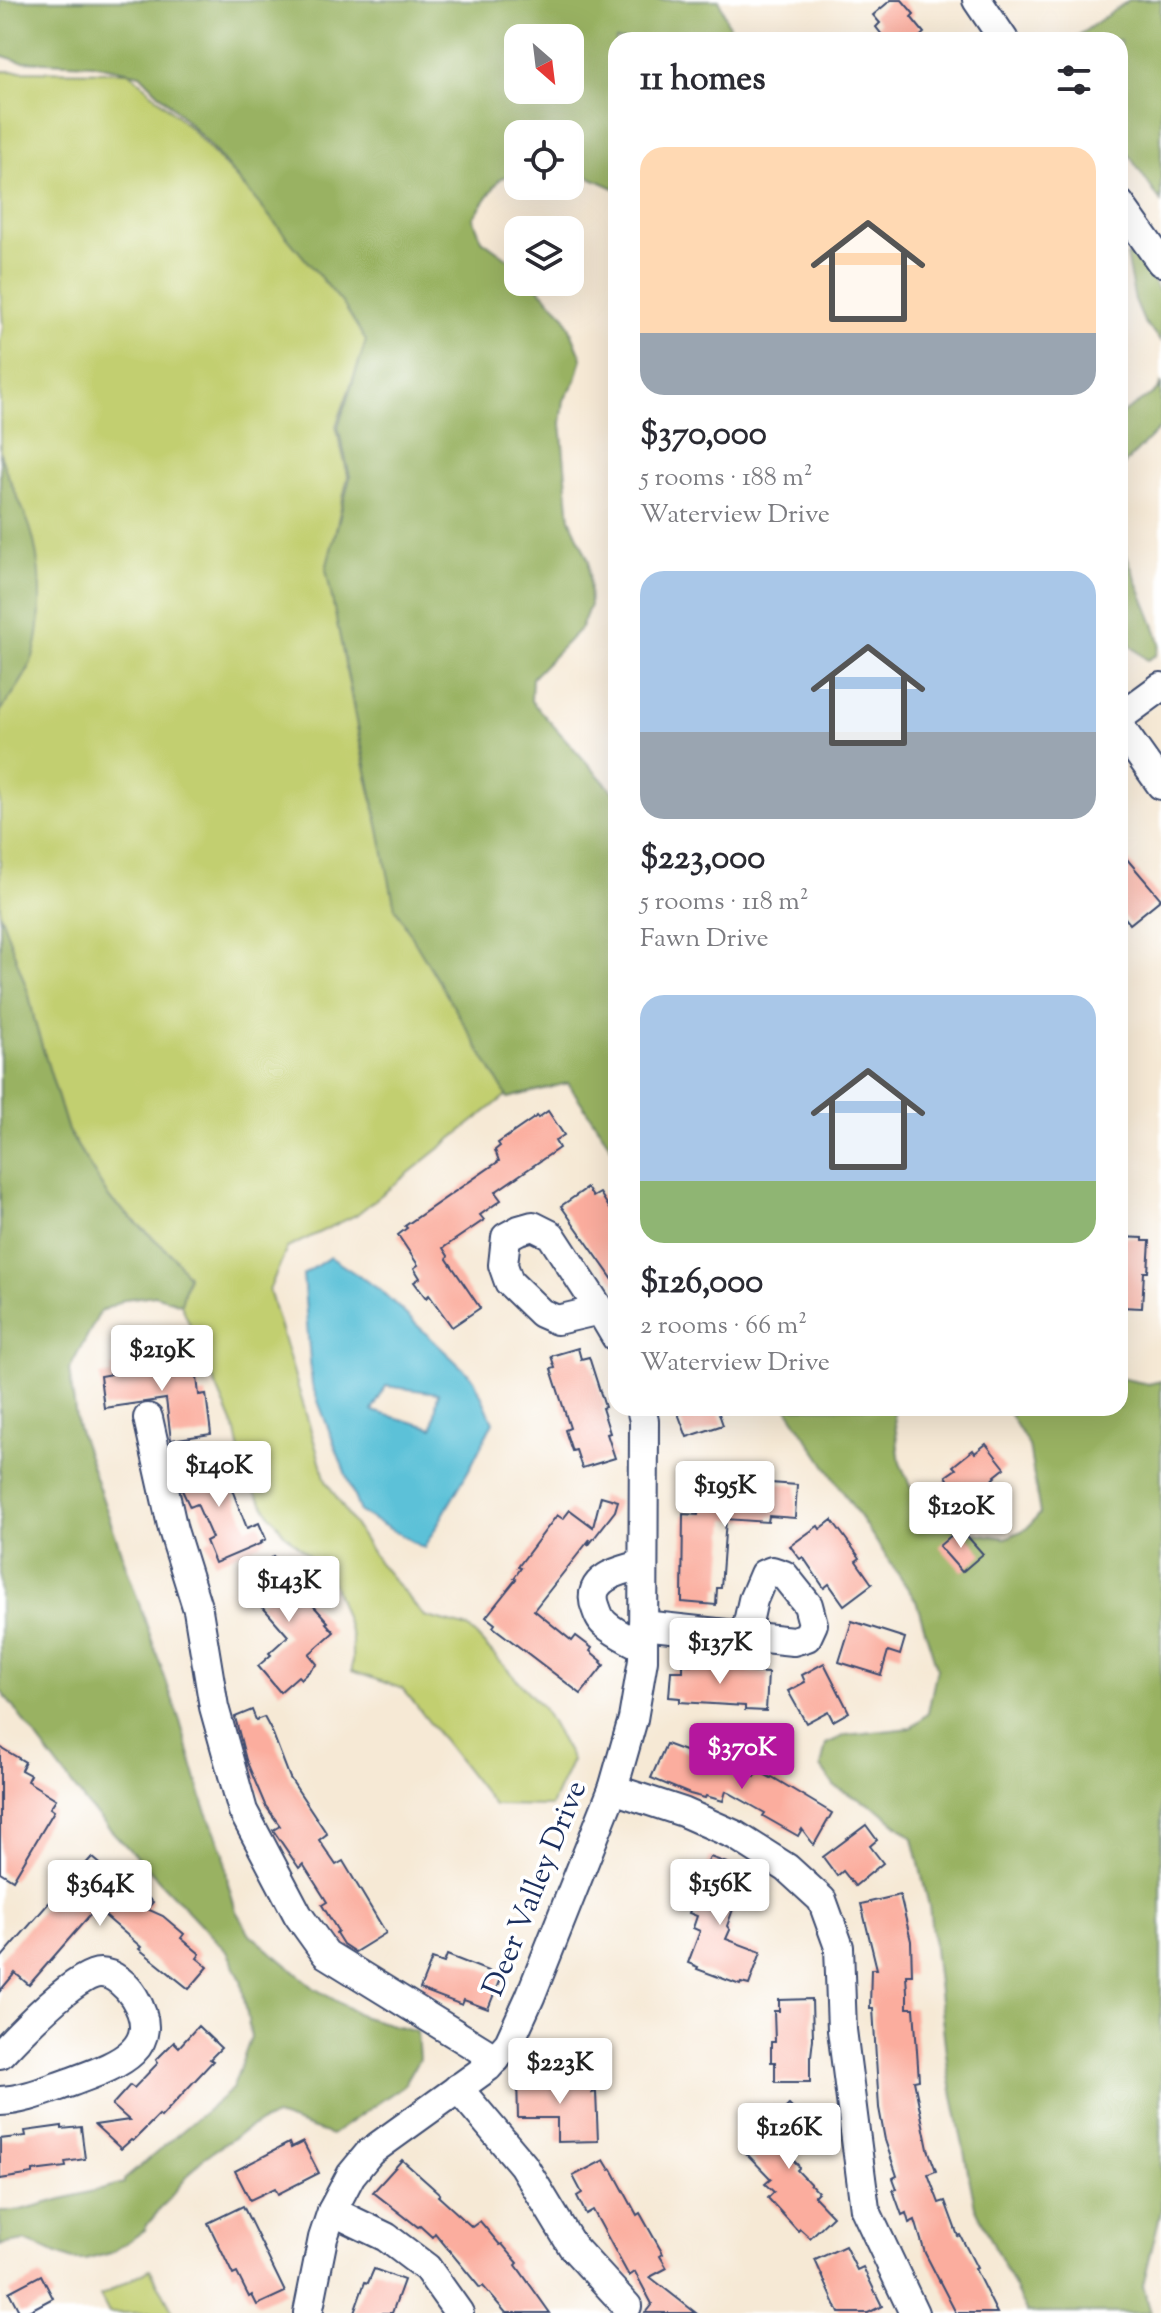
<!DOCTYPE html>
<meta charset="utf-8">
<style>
:root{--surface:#fff;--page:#f7f7f7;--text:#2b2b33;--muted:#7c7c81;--accent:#b5179e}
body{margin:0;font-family:"Sorts Mill Goudy",serif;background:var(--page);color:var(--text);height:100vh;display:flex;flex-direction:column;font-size:30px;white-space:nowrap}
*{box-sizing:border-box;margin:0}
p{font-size:26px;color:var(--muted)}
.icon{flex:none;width:44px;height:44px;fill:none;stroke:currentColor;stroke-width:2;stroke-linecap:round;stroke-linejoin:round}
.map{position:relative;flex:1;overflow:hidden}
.details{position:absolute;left:608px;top:32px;width:520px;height:1384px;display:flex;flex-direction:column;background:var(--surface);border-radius:24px;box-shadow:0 8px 32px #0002}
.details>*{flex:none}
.needle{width:52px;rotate:152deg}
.tools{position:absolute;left:504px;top:24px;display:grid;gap:16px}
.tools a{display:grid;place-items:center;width:80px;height:80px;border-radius:16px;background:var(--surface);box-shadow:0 8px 32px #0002;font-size:40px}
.price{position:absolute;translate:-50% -68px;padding:0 18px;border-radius:8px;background:#fff;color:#222;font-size:26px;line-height:52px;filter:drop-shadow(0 2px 4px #0008)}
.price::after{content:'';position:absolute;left:50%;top:48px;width:24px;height:18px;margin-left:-12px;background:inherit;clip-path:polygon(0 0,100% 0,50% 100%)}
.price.active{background:var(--accent);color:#fff}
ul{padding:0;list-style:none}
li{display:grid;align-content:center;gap:16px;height:424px;padding:0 32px}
li span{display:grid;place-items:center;height:248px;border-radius:24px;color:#555}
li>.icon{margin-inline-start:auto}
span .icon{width:144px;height:144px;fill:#fffc;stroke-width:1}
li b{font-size:34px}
h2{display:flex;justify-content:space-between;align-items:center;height:96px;padding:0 32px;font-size:34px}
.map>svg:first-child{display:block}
.green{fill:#c2cf70;stroke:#6e7f67;stroke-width:2}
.forest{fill:#99b262;stroke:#5a7060;stroke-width:2;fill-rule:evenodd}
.water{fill:#5bc1d8;stroke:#3b789b;stroke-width:2;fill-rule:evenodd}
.building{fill:#fbad9e}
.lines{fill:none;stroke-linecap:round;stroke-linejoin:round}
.minor-casing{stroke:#3c4b70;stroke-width:32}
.minor{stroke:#fff;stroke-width:28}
.labels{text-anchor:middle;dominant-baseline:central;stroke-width:7;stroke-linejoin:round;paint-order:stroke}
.street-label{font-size:30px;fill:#1b2f5e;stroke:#fff}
</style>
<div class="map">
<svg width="1161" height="2313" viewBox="0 0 1161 2313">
<rect width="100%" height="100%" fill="#fff"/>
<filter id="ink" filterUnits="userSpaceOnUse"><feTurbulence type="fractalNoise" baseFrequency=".0125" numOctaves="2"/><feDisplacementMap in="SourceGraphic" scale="16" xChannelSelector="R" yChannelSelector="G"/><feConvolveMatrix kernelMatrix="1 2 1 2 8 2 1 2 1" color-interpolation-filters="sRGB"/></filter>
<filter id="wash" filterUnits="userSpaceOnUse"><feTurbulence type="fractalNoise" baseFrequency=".006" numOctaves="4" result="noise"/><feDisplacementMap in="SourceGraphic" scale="32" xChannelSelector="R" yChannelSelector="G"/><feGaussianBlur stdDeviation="1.8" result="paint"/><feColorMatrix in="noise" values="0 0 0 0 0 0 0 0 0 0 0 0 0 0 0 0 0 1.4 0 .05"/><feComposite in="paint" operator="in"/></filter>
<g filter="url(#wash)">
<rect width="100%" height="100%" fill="#f6e9d5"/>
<g class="green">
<path d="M0,71L130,72L194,132L337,289L367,340L336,426L348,476L327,569L362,754L394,895L508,1094L356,1215L287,1248L269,1290L326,1481L379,1563L424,1616L469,1628L543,1708L572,1760L551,1806L494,1805L403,1689L352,1671V1637L330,1575L283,1532L246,1480L236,1432L181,1304L188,1276L172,1255L110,1199L68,1131L35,1023L29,995L0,913V712L29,669L5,472L0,453V341L3,327L0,287Z"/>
<path d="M150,2269L174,2313H109L100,2296Z"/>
</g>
<g class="forest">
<path d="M0,0H719L731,32V40H616V189L570,168V134H518V170L500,179L473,218L482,240L518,266V282H533L565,316L582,358L576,380L564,400L561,423L570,519L589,561L590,605L581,628L532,678L531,701L616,795V1154L568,1083L508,1098L395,908L326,569L350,477L338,427L366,341L343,304L206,141L140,74L92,64L19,61L0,55ZM518,38H570V90H518Z"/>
<path d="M1129,0H1161V202L1120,142V40H1072Z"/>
<path d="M1137,252L1161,295V341L1144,322L1135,301L1126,256Z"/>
<path d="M1161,383V427L1125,463L1120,476V415L1158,390Z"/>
<path d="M0,453C7,479 21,501 30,527C42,564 46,636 27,671C20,686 9,699 0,712Z"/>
<path d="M1120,510L1126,554L1157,632L1160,644L1156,655L1147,660L1131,646L1120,621Z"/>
<path d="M0,913L29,995L35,1023L68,1131L110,1199L172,1255L188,1276L181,1304L155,1295L125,1299L100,1312L69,1370L77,1425L180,1721L204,1805L224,1853L228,1884L236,1911L250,1934L314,1988L364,2017L417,2032L419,2059L404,2085L332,2135L276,2116L250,2127L202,2159L146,2226L145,2230L111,2253L85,2260H72L25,2241L0,2245V2211H17L124,2183V2180L232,2089L251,2037L241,1980L228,1953L89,1807L0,1690Z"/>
<path d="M1120,1378L1148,1384L1161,1381V2211L1143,2285L1151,2313H1027L975,2207L948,2070L929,1906L913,1838L877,1808L835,1787L821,1767L826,1744L846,1735L911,1728L928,1713L937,1668L916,1601L787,1408H893L900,1463L919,1505L934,1521L955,1530L1006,1538L1026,1529L1040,1514L1029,1446L1006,1408H1120Z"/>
</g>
<path class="water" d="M330,1257L380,1290L474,1379L493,1422L471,1466L424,1548L360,1512L312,1385L303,1275ZM386,1386L438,1393L433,1428L372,1411Z"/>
<g id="blocks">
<g class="building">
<path d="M891,0H902L914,14L911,17L924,33L916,40H886L876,27L880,23L873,15Z"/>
<path d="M1120,851L1161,899L1130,924L1120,912Z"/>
<path d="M548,1111L564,1135L555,1141L559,1148L495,1192L501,1200L480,1215L484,1220L443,1248L448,1256L447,1259L480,1308L452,1327L429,1295L426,1298L414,1282L420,1278L414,1268L418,1265L398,1235L407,1228L405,1226L499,1161L495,1150L500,1146L498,1143L537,1116L538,1118Z"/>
<path d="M587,1188L593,1197L600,1193L610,1209L616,1205V1284L561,1206Z"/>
<path d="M1120,1237L1143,1238V1241H1150L1148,1272H1144L1142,1308L1120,1307Z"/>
<path d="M578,1348L581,1359L589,1357L605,1407L602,1408L610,1433L607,1434L615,1458L582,1468L576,1450L572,1451L565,1430L570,1428L551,1369L555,1368L551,1356Z"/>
<path d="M183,1357V1361L195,1359L199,1395L206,1394L211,1434L171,1440L166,1399L104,1408L100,1376L112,1374L111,1367Z"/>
<path d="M676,1408H717L723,1425L687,1437Z"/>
<path d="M986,1444L1005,1468L995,1476L996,1477L956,1510L938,1487L948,1479L946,1476L956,1469L953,1466L973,1450L975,1453Z"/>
<path d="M214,1452L216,1466L222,1464L247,1528L259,1523L266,1539L261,1542L262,1543L215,1563L206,1541L212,1538L197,1504L190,1507L181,1488L187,1486L179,1468Z"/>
<path d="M713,1479L797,1485L795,1518L769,1516L768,1522L726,1519L721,1588H717L716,1605L682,1602L683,1514L698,1515L700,1480L713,1481Z"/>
<path d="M601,1496L618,1501L615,1511L588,1546L590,1539L534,1610L572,1641L576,1636L592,1648L590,1651L602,1661L601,1662L604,1665L581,1694L493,1627L495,1624L486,1617L516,1579L514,1578L521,1568L518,1567L557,1515L563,1519L570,1510L593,1527Z"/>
<path d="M832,1520L860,1558L856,1561L872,1584L844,1605L829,1584L824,1588L803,1557L800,1559L790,1546L818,1526L820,1529Z"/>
<path d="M960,1528L983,1554L962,1572L939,1546Z"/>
<path d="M273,1556L303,1590L301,1592L328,1622L326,1623L334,1632L309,1654L317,1664L301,1679L298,1676L280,1692L258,1666L271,1655L269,1653L288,1636L260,1604L265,1599L247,1579Z"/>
<path d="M852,1621L905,1638L900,1655L888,1651L881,1675L839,1662Z"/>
<path d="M824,1663L849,1712L833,1721L828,1711L806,1723L788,1691L805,1682L802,1675Z"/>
<path d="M683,1664L750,1667L749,1672L768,1673L766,1711L745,1710V1706L680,1702V1698L669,1697L671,1671H683Z"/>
<path d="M252,1710L256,1720L264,1717L273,1734L290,1778L327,1834L319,1840L336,1865L343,1861L386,1933L355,1952L343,1944L336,1933L338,1931L322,1905L327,1902L303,1864L299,1868L273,1830L280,1826L265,1805L246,1760L235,1717Z"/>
<path d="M666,1744L755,1777L758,1771L771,1778L772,1777L832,1813L814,1845L802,1829L798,1836L763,1816L765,1813L726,1791L723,1801L706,1796L705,1798L690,1794L651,1778Z"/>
<path d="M0,1747L25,1762L21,1770L30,1775L27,1781L56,1799L50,1808L54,1811L13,1880L0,1872Z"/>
<path d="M866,1825L877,1840L870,1846L883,1863L855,1886L843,1871L837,1876L823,1857Z"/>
<path d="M92,1857L131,1890L134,1886L153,1902L147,1909L163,1916L184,1934L181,1938L200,1954L197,1958L208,1967L189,1989L139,1949L141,1947L96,1908L29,1985L15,1973L0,1991V1959L80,1867L82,1868Z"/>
<path d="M710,1857L741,1868L731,1895L737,1898L727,1926L730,1930L726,1939L761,1952L749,1985L741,1983L740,1985L697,1969L698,1967L688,1963L700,1931L693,1928L697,1916L689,1913Z"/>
<path d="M900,1895L911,1941L912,1975H906L907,1992V2008H914L919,2080L914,2081L928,2149L936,2171L928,2174L939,2203L945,2201L958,2236L960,2235L977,2268L975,2269L997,2313H956L925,2253L915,2220L909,2223L906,2213L902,2215L893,2190L897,2189L893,2178L897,2176L885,2140L879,2108L873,2008H870L871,1969H877L861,1904Z"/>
<path d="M447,1955L501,1976L488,2009L464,2000L462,2005L420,1989L432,1959L444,1963Z"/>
<path d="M812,1999L813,2039L811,2056H810V2082H775V2062H771V2042H775L774,2011H779V2000Z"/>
<path d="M198,2026L221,2048L210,2059L213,2061L161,2117L159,2115L133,2141L131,2140L121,2149L95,2125L129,2120L112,2105L130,2085L134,2088L158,2063L156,2060L174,2042L179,2047Z"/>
<path d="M550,2076V2079H558V2082L592,2081V2093L596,2092L598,2141L557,2142V2118H518L517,2077Z"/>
<path d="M789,2105L817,2134L791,2158L798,2165L799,2168L797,2170L818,2192L814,2196L833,2216L810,2238L800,2229L798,2231L768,2198L774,2192L765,2184L771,2179L745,2152L753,2144L751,2142Z"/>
<path d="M62,2126V2129L81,2127L85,2159L65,2162L66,2167L33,2171V2174L0,2179V2139L26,2136L25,2131Z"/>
<path d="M303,2142L319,2173L278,2194L275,2188L250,2200L235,2171L289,2143L291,2148Z"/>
<path d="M402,2160L440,2194L438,2196L472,2227L480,2221L500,2245L502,2244L518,2263L516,2265L550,2313H506L483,2286L480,2288L435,2233L432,2237L420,2226L418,2227L373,2192Z"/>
<path d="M604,2160L610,2170L612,2169L637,2215L640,2213L663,2254L660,2256L667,2268L650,2277L696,2313H645L652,2304L635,2272L629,2276L593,2210L586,2214L577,2196L582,2193L573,2176Z"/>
<path d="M243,2206L285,2292L257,2305L252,2295L249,2297L237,2273L233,2275L208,2223Z"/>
<path d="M845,2246L857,2270L863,2267L882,2306L868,2313H839L815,2260Z"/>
<path d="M374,2269L404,2280L392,2313H354L365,2282L368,2283Z"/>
<path d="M41,2275L53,2298L25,2313H20L9,2292Z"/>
</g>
</g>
</g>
<g filter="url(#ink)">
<use href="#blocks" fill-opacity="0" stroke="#3c4b70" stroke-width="2"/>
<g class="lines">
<defs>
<g id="minor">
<path d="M977,0L1004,40"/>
<path d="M1120,204L1161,262"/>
<path d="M1120,717L1161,687"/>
<path d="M1120,727L1161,785"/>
<path d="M533,1226L551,1235L600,1310L557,1320L541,1313L509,1282L503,1265L506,1237L519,1230Z"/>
<path d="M600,1310L616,1337"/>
<path d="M148,1418L173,1530L198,1610L214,1707L243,1811L298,1915L326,1954L496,2059"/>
<path d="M772,1571L784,1575L808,1605L813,1624L807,1637L793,1641L745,1636L753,1600L764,1574Z"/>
<path d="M643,1625L745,1636"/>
<path d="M643,1647C631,1640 616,1634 605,1624C600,1620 598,1614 596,1608C584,1578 621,1570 643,1565"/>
<path d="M613,1789L683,1812L735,1835L787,1868L822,1900L839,1947L842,2030L865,2209L914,2313"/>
<path d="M0,2054C17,2036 76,1973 100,1973C114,1973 127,1986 134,1997C167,2051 111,2067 71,2082C47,2090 25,2100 0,2101"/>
<path d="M458,2088L523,2165L572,2246L627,2306"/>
<path d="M332,2211L386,2237L427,2268L459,2313"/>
<path d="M308,2313L323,2238L332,2211L351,2175L370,2152L488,2067L509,2043L530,1997L613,1789L633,1719L643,1660L644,1421L641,1408"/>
</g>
</defs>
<use href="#minor" class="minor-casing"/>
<use href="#minor" class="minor"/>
</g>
</g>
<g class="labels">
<g class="street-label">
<text transform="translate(536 1889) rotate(-68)">Deer Valley Drive</text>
</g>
</g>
</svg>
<div class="tools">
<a><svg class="needle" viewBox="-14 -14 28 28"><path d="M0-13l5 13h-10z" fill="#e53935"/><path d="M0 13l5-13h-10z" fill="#7c7c81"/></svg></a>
<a><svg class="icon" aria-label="locate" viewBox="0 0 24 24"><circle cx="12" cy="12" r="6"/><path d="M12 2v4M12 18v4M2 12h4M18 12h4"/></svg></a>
<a><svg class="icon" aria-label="layers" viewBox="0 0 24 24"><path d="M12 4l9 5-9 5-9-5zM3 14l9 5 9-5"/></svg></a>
</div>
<b class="price" style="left:162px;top:1393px">$219K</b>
<b class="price" style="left:219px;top:1509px">$140K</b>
<b class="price" style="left:725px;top:1529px">$195K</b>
<b class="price" style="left:961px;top:1550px">$120K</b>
<b class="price" style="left:289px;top:1624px">$143K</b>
<b class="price" style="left:720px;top:1686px">$137K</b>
<b class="price active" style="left:742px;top:1791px">$370K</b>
<b class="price" style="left:720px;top:1927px">$156K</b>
<b class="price" style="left:100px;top:1928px">$364K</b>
<b class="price" style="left:560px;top:2106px">$223K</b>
<b class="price" style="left:789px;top:2171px">$126K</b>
<section class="details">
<h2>11 homes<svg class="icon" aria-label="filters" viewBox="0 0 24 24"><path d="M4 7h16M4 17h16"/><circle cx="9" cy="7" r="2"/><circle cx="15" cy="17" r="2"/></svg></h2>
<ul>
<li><span style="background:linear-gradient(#ffd9b3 75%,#9aa5b1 0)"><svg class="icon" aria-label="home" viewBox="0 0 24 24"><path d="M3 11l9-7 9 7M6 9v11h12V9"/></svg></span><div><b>$370,000</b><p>5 rooms · 188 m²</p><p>Waterview Drive</p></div></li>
<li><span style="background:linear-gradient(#a9c7e8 65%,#9aa5b1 0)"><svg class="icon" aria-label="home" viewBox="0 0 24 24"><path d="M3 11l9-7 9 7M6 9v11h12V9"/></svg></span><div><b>$223,000</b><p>5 rooms · 118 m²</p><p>Fawn Drive</p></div></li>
<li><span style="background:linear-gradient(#a9c7e8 75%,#8fb573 0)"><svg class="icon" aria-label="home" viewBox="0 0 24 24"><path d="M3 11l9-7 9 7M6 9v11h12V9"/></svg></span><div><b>$126,000</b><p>2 rooms · 66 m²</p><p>Waterview Drive</p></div></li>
</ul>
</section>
</div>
